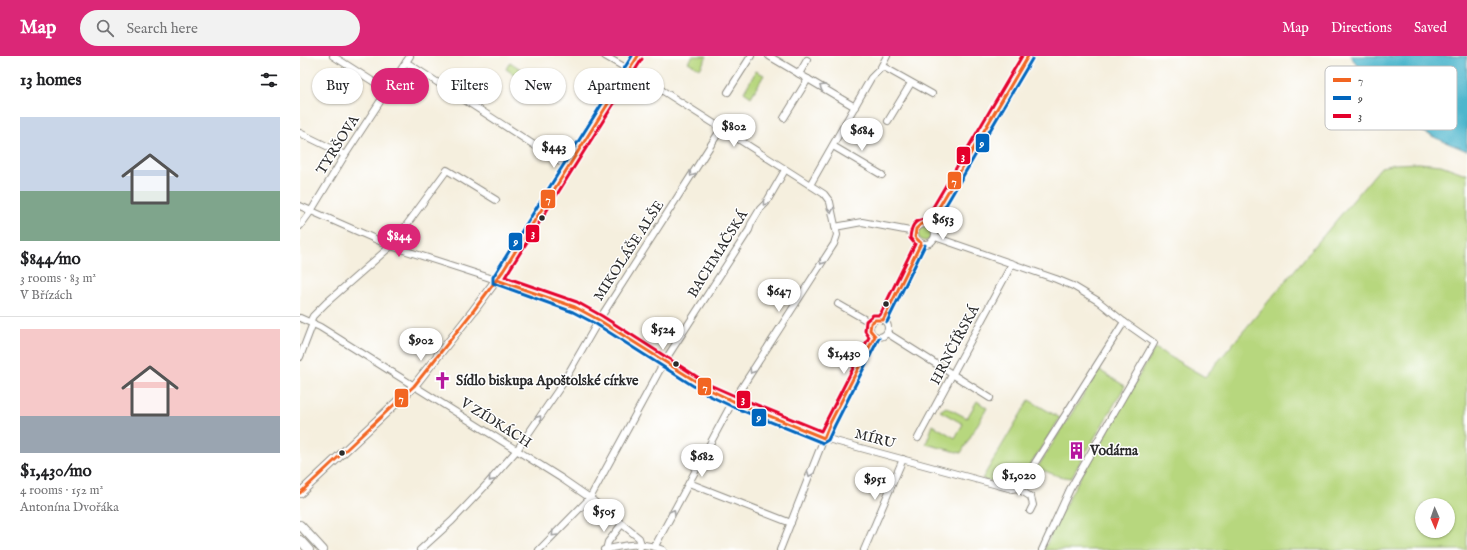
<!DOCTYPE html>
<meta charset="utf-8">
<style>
:root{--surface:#fff;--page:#f2f2f2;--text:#202124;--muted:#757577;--line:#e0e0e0;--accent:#db2777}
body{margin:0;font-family:"IM FELL English",serif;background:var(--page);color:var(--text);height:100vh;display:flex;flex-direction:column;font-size:15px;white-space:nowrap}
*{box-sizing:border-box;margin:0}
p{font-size:13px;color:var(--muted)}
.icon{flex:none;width:22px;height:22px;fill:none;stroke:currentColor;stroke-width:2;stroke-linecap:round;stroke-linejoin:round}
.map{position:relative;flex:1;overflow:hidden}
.details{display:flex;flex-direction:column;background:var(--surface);width:300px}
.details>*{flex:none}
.hud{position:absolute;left:12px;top:12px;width:380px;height:36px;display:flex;gap:8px}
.needle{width:26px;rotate:178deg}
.fabs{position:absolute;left:1115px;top:442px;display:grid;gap:8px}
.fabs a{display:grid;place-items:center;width:40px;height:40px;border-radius:50%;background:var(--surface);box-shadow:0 1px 3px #0004;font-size:20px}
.price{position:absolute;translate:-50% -34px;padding:0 9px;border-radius:14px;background:#fff;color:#222;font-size:13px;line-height:26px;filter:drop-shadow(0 1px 2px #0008)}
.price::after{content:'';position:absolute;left:50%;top:24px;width:12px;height:9px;margin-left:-6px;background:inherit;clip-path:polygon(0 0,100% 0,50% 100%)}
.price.current{background:var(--accent);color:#fff}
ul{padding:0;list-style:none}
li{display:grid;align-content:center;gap:8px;height:212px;padding:0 20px}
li+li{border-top:1px solid var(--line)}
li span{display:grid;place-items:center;height:124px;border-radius:0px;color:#555}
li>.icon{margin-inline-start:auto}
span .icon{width:72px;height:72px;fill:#fffc;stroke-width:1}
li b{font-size:17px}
h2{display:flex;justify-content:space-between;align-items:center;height:48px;padding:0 20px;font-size:17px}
.chip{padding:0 14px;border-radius:18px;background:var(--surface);box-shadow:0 1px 3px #0004;font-size:14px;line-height:36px}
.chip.current{background:var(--accent);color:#fff}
header{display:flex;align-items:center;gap:24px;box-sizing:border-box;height:56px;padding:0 20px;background:var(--accent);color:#fff}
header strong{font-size:19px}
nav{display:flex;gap:22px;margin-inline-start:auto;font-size:14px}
.search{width:280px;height:36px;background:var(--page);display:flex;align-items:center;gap:10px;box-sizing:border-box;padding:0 14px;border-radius:22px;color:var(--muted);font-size:15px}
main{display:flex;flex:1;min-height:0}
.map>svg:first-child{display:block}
.green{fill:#b7d77e;stroke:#718154;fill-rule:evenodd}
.water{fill:#4eb6cc;stroke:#3c707c}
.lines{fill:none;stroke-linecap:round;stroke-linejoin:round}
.minor-casing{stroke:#908d84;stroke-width:8}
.tertiary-casing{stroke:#908d84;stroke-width:10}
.minor{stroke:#fff;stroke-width:6}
.tertiary{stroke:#fff;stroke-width:8}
.bus-1-casing{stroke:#fff;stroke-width:6}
.bus-2-casing{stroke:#fff;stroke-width:6}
.bus-3-casing{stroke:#fff;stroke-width:6}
.bus-1{stroke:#f26522;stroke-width:3}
.bus-2{stroke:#0065bd;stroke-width:3}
.bus-3{stroke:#e4002b;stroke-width:3}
.oneway{stroke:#a0a0a0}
.bus-dot{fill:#2b2b2b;stroke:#fff;stroke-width:1.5}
.labels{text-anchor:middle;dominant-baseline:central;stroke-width:3;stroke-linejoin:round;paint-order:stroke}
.street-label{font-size:14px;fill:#2b2b2b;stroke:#fff}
.poi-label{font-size:14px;font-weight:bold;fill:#2b2b2b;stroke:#fff;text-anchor:start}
.key{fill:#fff;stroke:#bfbfbf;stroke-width:1}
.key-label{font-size:11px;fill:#2b2b2b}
.line-badge{stroke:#fff;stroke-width:1.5}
.badge-label{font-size:11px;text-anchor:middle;font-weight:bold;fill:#fff}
</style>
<header>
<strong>Map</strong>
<div class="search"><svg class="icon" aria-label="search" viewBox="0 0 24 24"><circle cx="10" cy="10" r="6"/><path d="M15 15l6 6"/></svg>Search here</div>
<nav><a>Map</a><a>Directions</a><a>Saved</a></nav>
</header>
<main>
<section class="details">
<h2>13 homes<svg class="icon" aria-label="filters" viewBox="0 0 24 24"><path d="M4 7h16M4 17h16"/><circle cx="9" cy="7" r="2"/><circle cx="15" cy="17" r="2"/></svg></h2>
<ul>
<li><span style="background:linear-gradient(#c9d6e8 60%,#7fa58c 0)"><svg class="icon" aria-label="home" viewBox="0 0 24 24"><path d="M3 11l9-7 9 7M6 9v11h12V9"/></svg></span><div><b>$844/mo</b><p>3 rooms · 83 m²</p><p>V Břízách</p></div></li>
<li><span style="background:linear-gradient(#f6c9c9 70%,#9aa5b1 0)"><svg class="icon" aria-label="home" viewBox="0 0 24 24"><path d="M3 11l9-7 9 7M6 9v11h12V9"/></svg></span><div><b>$1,430/mo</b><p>4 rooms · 152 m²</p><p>Antonína Dvořáka</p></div></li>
</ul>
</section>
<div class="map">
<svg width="1167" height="494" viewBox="0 0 1167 494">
<rect width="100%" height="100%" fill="#fff"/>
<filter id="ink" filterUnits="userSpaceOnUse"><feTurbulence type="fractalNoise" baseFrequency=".025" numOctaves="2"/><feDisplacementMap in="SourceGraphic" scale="8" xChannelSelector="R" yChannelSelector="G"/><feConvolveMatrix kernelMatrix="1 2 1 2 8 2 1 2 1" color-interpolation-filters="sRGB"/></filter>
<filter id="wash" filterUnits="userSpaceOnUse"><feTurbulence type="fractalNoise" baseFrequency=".012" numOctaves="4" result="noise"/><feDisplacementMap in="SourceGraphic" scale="16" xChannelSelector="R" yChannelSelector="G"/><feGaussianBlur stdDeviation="0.9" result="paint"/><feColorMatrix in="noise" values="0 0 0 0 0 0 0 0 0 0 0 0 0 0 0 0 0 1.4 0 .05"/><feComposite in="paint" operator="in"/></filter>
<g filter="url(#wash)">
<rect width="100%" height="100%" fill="#f5efde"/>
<g class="green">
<path d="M392,0H407L400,13L388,6Z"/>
<path d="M210,6L222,14L218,21L206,13Z"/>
<path d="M456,15L464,19L451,41L444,36Z"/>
<path d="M1119,107L1141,109L1163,117H1167V494H744L756,467L773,434L855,292L905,321L1081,111L1095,108ZM1122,449H1148V475H1122Z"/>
<circle cx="625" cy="178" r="7"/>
<path d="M799,314L825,330L771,422L758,420L737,412Z"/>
<path d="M729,344L760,362L717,430L711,431L682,423Z"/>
<path d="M677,345L687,352L661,397L626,388L633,369L655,382L663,368L640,355L646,351L667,362Z"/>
</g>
<path class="water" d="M1050,0H1167V95C1146,86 1125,79 1106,65C1086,51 1067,19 1050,0Z"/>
</g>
<g filter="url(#ink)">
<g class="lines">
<defs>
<g id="minor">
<path d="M33,0L88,35"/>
<path d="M305,0L338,19L524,138L530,146L537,179L534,188L433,345L355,490"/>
<path d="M469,0L555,51"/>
<path d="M106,6L268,111"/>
<path d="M582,10L632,38"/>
<path d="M499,18L507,4"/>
<path d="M428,36L451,0"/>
<path d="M484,62L508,23"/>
<path d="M588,65L611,27"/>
<path d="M0,77L45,99"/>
<path d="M533,90L582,119"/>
<path d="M510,129L571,22L580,13L587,0"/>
<path d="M0,150L91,190L187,221L275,251L299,264L408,333L433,345L514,378L524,382L712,433L717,432L721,429L824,266"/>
<circle cx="625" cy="178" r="10"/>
<path d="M629,168L728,0"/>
<path d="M0,170L11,155L45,99L110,0"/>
<path d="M535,171L562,166L615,176"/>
<path d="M635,181L756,223L773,230L798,245L824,266L854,287L770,433L742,494"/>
<path d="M538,248L571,267"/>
<path d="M0,262L20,271L261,422L290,442L339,482L341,488L339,494"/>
<circle cx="579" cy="272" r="9"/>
<path d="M583,264L621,187"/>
<path d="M10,266L13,260L26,247L91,190L147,114L196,144"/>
<path d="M587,277L690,342"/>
<path d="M0,301L13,267"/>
<path d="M618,382L712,208"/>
<path d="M389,427L491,467"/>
<path d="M717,432L731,441L733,449L730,455"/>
<path d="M120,494L152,465L188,427L217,394L261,330L299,264L421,73"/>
<path d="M239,494L290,442L364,306L449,174L451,168L460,153L466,147L485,114"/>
<path d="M304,494C324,489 344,485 363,494"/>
<path d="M308,494H306L308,486L322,468"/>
<path d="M480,494L530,367L575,280"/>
<path d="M564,494L603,403"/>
</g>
<g id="tertiary">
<path d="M0,437L114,330L174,254L203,215L338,0"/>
<path d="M0,469L23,494"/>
<path d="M0,484L9,494"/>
</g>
</defs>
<use href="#minor" class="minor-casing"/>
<use href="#tertiary" class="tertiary-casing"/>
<use href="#minor" class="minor"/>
<use href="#tertiary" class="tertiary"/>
<defs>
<g id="bus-1">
<path d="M197,224L275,251L299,264L408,333L433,345L524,382L530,367L575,280L570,274L571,267L575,264H583L621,187L615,181L616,173L621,168H629L728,0"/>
<path d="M0,437L114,330L174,254L203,215L338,0"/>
</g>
<g id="bus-2">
<path d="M332,0L193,221V227L273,256L296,268L406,338L431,350L523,387L528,384L535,369L579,282"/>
<path d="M633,171L732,3"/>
<path d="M587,266L625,189"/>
</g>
<path id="bus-3" d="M342,3L205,221L277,246L302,260L410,329L435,340L521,375L569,281L565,275L566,265L573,259H580L615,188L610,182C611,171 614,163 626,163L722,0"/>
</defs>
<use href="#bus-1" class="bus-1-casing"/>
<use href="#bus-2" class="bus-2-casing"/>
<use href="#bus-3" class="bus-3-casing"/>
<use href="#bus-1" class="bus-1"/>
<use href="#bus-2" class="bus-2"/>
<use href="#bus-3" class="bus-3"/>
</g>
<defs><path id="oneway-chevron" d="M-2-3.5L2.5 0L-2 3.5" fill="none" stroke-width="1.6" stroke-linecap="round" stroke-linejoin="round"/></defs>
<g class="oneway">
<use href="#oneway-chevron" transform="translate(522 31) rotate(-150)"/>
<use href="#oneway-chevron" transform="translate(392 118) rotate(123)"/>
<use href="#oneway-chevron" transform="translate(465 147) rotate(128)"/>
<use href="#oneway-chevron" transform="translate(531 154) rotate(78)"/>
<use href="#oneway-chevron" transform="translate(522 206) rotate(123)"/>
<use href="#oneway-chevron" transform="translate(452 315) rotate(122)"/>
<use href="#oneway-chevron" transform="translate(239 362) rotate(-55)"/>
<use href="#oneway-chevron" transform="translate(510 418) rotate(111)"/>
<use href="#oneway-chevron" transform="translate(191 423) rotate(131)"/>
<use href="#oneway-chevron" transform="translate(373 456) rotate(-61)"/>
<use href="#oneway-chevron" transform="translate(254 478) rotate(134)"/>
</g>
</g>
<defs>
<symbol id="church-bare" viewBox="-9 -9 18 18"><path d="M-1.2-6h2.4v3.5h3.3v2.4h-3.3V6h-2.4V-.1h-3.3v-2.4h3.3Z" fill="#b5179e" stroke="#fff" stroke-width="2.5" paint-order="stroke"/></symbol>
<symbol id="building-bare" viewBox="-9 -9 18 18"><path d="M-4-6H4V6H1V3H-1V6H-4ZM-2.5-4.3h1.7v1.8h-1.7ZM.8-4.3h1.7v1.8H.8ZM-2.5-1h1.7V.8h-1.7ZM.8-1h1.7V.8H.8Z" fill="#b5179e" stroke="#fff" stroke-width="2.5" paint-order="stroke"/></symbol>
</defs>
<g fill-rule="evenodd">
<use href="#church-bare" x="130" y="312" width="25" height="25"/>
<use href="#building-bare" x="764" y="382" width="25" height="25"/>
</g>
<g class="bus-dot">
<circle cx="242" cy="162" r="3.5"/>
<circle cx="586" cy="248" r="3.5"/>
<circle cx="376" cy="308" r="3.5"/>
<circle cx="42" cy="397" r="3.5"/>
</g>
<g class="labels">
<g class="street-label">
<text transform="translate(38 89) rotate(-58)">TYRŠOVA</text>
<text transform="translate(329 195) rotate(-57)">MIKOLÁŠE ALŠE</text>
<text transform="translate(418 198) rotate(-58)">BACHMAČSKÁ</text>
<text transform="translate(655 289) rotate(-62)">HRNČÍŘSKÁ</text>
<text transform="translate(196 367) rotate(32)">V ZÍDKÁCH</text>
<text transform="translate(575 383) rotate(15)">MÍRU</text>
</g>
<g class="poi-label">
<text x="156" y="325">Sídlo biskupa Apoštolské církve</text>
<text x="790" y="395">Vodárna</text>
</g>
</g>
<rect x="1025" y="10" width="132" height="64" rx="6" class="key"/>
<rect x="1033" y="22" width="18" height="4" fill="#f26522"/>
<rect x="1033" y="40" width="18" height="4" fill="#0065bd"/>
<rect x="1033" y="58" width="18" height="4" fill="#e4002b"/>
<g class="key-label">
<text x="1058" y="28">7</text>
<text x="1058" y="46">9</text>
<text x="1058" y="64">3</text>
</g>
<g class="line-badge">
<rect x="675" y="77" width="15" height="20" rx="4" fill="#0065bd"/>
<rect x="656" y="90" width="15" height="19" rx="4" fill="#e4002b"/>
<rect x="647" y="115" width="15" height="19" rx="4" fill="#f26522"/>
<rect x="240" y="133" width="16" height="20" rx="4" fill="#f26522"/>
<rect x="225" y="168" width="15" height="19" rx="4" fill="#e4002b"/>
<rect x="208" y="176" width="15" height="19" rx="4" fill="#0065bd"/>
<rect x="397" y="321" width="15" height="19" rx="4" fill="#f26522"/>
<rect x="94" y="332" width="15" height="20" rx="4" fill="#f26522"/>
<rect x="436" y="334" width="15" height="19" rx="4" fill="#e4002b"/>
<rect x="451" y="352" width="16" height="19" rx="4" fill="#0065bd"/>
</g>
<g class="badge-label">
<text x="682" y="91">9</text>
<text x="663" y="104">3</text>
<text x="654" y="129">7</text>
<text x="248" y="147">7</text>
<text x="233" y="181">3</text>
<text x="216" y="189">9</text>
<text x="405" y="335">7</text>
<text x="101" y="346">7</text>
<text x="443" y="347">3</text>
<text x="459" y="365">9</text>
</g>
</svg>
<div class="fabs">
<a><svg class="needle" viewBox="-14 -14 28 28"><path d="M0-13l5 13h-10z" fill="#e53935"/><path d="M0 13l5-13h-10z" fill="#757577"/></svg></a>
</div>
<b class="price" style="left:434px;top:92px">$802</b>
<b class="price" style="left:562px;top:96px">$684</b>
<b class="price" style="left:254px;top:113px">$443</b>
<b class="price" style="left:643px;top:185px">$653</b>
<b class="price current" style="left:99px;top:202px">$844</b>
<b class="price" style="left:479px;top:257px">$647</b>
<b class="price" style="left:363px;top:295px">$524</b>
<b class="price" style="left:121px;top:306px">$902</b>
<b class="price" style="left:544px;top:319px">$1,430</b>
<b class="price" style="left:402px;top:422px">$682</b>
<b class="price" style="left:719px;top:441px">$1,020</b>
<b class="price" style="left:575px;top:445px">$951</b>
<b class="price" style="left:304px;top:477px">$505</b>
<div class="hud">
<a class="chip">Buy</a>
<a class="chip current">Rent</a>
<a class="chip">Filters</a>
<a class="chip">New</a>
<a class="chip">Apartment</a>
</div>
</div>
</main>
